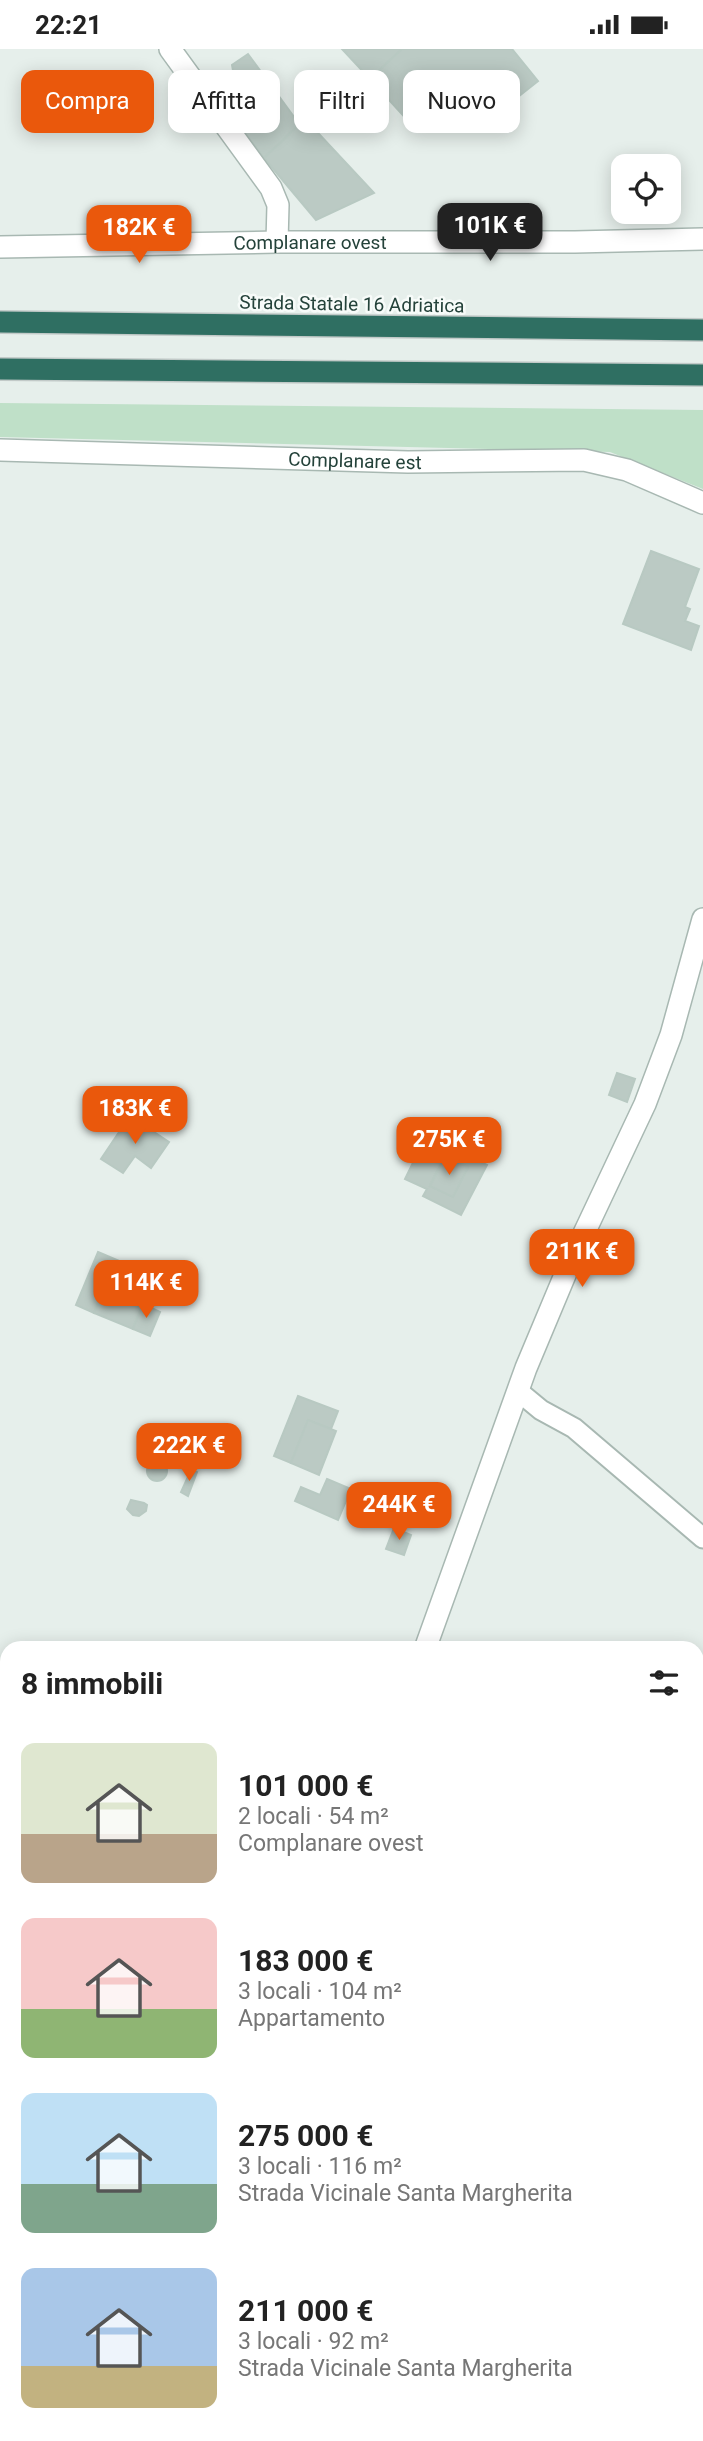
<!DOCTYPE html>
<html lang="it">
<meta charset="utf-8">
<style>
:root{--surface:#fff;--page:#f2f2f2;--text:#222;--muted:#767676;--accent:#ea580c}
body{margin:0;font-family:Roboto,sans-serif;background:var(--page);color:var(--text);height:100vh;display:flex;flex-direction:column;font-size:26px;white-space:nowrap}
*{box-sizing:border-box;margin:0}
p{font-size:23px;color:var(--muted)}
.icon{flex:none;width:38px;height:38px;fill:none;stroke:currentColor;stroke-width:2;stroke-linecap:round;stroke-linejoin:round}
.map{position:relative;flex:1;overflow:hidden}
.panel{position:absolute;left:0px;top:1592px;width:704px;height:800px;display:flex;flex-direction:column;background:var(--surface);border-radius:21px 21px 0 0;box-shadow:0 4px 18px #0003}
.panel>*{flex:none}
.hud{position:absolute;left:21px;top:21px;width:662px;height:63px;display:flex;gap:14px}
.tools{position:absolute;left:611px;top:105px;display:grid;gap:14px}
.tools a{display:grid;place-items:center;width:70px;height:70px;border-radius:14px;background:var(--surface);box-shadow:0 4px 18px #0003;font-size:35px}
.price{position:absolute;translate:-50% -60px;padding:0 16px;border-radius:14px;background:var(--accent);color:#fff;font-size:23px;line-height:46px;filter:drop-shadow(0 2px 4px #0008)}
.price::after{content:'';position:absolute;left:50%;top:42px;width:21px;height:16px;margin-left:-10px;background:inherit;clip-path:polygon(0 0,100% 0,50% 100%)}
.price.selected{background:#222;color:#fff}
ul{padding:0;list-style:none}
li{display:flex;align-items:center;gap:21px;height:175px;padding:0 21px}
li span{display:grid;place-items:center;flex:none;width:196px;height:140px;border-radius:14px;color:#555}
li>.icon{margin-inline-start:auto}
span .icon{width:84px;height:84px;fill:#fffc;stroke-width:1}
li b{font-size:30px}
h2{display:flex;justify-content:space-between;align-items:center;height:84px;padding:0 21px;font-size:30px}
.pill{padding:0 24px;border-radius:14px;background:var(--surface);box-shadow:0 4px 18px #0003;font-size:24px;line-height:63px}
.pill.selected{background:var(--accent);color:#fff}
.status{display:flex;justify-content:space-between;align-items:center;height:49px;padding:0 35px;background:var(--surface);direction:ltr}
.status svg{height:19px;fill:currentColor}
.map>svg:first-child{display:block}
.green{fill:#bfe0c8}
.building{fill:#bbcac4;stroke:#b8c9c2;stroke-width:2;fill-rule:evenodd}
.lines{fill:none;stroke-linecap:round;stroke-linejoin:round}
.lane-casing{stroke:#a8b8b2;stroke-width:23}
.street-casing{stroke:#a8b8b2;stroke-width:24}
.highway-casing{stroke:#c2cac8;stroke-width:24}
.lane{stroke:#fff;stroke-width:19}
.street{stroke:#fff;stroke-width:21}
.highway{stroke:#2f6f62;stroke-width:21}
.labels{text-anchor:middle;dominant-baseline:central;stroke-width:5;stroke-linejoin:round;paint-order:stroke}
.street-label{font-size:19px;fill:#24423a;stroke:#f7fbf9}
</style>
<div class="status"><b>22:21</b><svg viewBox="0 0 49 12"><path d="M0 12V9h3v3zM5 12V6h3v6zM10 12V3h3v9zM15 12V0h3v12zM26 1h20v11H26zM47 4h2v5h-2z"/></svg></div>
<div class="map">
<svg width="703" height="2392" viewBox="0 0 703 2392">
<rect width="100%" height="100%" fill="#e6efeb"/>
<path class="green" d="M0,354L703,361V440L610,403L0,388Z"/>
<g class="building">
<path d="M342,0H402L370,30Z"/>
<path d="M402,0H512L538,32L514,51L506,40L489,53L466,25L411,75L370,30Z"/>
<path d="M248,5L300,76L264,109L244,82L232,16Z"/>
<path d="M305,70L374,144L316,171L264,109Z"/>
<path d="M651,502L699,520L685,558L690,560L685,572L699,577L691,601L623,575Z"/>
<path d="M617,1024L635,1030L627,1053L609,1046Z"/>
<path d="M130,1067L169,1093L151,1119L135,1107L123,1124L101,1110Z"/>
<path d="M426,1087L487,1116L461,1166L423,1147L427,1140L405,1130ZM445,1107L468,1118L453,1148L430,1137Z"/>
<path d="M445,1107L468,1118L453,1148L430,1137Z"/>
<path d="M98,1203L150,1225L144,1239L110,1225L94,1264L76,1256Z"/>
<path d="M110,1225L149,1241L133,1280L94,1264Z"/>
<path d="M143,1255L160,1263L150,1287L133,1280Z"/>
<path d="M298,1347L338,1362L331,1380L308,1371L291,1414L274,1407Z"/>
<path d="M308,1371L336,1382L319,1426L291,1414Z"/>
<circle cx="157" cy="1422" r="10"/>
<path d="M191,1421L197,1423L188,1447L181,1443Z"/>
<path d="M327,1430L351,1440L338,1471L295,1452L301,1438L320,1446Z"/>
<path d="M131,1451L144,1454L147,1456L146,1462L139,1467L133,1466L127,1460Z"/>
<path d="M394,1479L411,1486L404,1506L386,1500Z"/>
</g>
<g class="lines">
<defs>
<path id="lane" d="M518,1342L541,1361L574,1379L703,1489"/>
<g id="street">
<path d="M170,0L271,139L278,156L277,193"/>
<path id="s1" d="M0,198L277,193H575L703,190"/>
<path id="s2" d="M0,401L408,413L584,411L627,421L703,454"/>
<path d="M425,1600L526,1319L570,1214L645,1055L671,986L703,870"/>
<path d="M74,2392L79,2385"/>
</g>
<g id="highway">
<path d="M0,273L703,281"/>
<path d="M0,320L703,326"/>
</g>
</defs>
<use href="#lane" class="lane-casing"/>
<use href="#street" class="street-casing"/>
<use href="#highway" class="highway-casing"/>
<use href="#lane" class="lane"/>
<use href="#street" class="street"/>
<use href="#highway" class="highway"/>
</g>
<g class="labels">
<g class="street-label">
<text stroke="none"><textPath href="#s1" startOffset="310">Complanare ovest</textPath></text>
<text transform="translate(352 255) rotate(1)">Strada Statale 16 Adriatica</text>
<text stroke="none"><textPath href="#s2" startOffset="355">Complanare est</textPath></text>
</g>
</g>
</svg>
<div class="tools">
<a><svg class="icon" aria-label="locate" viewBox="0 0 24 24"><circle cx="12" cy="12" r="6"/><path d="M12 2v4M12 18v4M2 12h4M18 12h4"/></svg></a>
</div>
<b class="price selected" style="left:490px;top:214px">101K €</b>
<b class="price" style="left:139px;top:216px">182K €</b>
<b class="price" style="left:135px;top:1097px">183K €</b>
<b class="price" style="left:449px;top:1128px">275K €</b>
<b class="price" style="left:582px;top:1240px">211K €</b>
<b class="price" style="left:146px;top:1271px">114K €</b>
<b class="price" style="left:189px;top:1434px">222K €</b>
<b class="price" style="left:399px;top:1493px">244K €</b>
<div class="hud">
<a class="pill selected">Compra</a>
<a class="pill">Affitta</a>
<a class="pill">Filtri</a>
<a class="pill">Nuovo</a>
</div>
<section class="panel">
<h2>8 immobili<svg class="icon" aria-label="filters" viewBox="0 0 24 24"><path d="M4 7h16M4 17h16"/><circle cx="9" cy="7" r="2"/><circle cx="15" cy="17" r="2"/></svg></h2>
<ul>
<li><span style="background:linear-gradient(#dfe7d0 65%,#b9a48a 0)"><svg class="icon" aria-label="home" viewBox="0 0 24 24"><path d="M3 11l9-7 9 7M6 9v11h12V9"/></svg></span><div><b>101 000 €</b><p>2 locali · 54 m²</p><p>Complanare ovest</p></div></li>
<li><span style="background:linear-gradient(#f6c9c9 65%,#8fb573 0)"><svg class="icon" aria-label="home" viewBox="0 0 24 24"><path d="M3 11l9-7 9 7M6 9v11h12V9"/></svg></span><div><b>183 000 €</b><p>3 locali · 104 m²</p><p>Appartamento</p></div></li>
<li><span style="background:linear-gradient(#bfe0f5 65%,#7fa58c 0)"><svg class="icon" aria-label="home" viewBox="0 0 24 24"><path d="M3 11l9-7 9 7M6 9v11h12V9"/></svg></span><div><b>275 000 €</b><p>3 locali · 116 m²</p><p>Strada Vicinale Santa Margherita</p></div></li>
<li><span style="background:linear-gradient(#a9c7e8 70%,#c2b280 0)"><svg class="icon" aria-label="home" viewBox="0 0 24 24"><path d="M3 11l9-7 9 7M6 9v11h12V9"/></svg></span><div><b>211 000 €</b><p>3 locali · 92 m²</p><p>Strada Vicinale Santa Margherita</p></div></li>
</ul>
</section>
</div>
